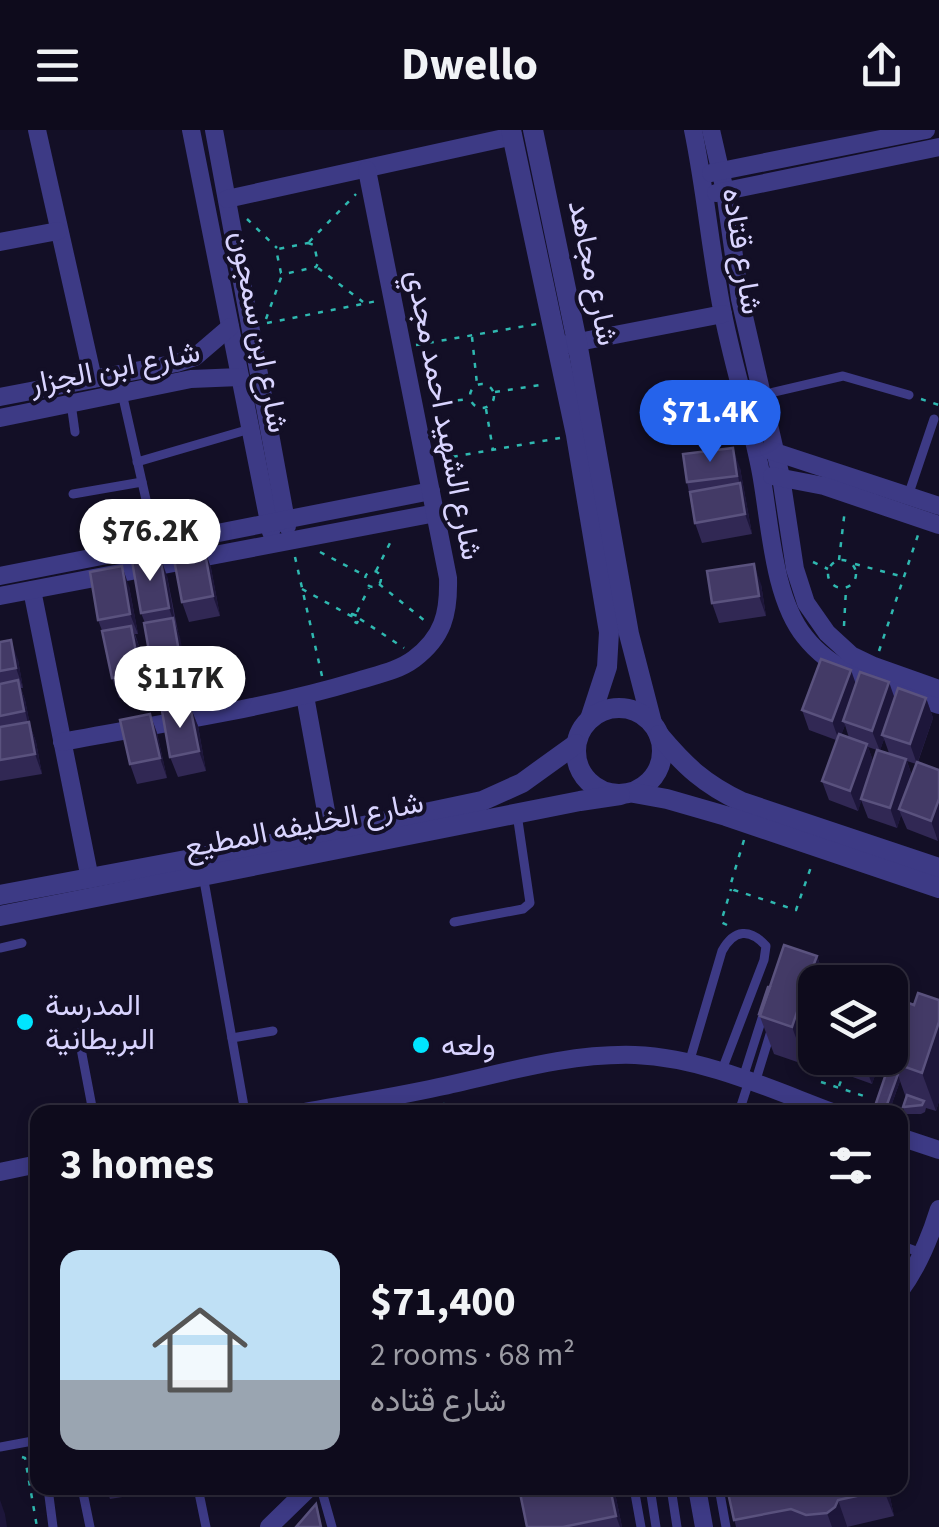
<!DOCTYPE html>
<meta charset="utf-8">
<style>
:root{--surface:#0e0b1c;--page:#171425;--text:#f1f3f6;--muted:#9b9ba3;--line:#2e2b3b;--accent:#2563eb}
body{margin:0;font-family:"Source Sans 3",Vazirmatn,sans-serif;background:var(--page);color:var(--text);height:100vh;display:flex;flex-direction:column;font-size:38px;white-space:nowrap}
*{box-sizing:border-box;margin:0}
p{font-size:32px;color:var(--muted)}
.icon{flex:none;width:55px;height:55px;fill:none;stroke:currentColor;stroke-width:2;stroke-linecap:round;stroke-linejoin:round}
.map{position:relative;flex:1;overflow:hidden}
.details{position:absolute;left:30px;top:975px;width:878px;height:390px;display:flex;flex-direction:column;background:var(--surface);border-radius:20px;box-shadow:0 5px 15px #0003,0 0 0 2px var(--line)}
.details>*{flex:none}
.fabs{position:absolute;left:798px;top:835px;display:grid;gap:20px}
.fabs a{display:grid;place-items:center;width:110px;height:110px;border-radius:20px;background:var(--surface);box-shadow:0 5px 15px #0003,0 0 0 2px var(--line);font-size:50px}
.price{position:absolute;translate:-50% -85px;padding:0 22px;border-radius:35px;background:#fff;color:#222;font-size:32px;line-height:65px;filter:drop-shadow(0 2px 5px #0008)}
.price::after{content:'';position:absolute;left:50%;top:60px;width:30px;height:22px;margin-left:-15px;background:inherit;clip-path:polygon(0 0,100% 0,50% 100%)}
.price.active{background:var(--accent);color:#fff}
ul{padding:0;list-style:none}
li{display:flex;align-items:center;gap:30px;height:250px;padding:0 30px}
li+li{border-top:2px solid var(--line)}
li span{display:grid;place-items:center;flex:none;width:280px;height:200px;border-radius:20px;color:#555}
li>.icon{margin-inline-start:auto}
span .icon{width:120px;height:120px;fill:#fffc;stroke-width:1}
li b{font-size:42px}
h2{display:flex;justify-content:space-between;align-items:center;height:120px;padding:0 30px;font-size:42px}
header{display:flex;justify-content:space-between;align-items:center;height:130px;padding:0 30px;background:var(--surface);font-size:45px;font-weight:700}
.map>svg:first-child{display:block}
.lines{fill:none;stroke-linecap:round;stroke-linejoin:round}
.path{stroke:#2fb8b0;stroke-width:2.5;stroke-dasharray:5 8;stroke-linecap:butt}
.service{stroke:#3d3a85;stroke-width:9}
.minor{stroke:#3d3a85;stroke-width:18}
.tertiary{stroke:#3d3a85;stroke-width:20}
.wall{fill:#312854;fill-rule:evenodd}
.shaded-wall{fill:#1d163a}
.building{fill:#433a66;stroke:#5a527e;stroke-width:2.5}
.poi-dot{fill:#00e5ff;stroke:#130f26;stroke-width:4}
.labels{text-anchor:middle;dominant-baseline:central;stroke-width:8;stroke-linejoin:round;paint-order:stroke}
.street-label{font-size:30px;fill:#d9d4ff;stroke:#130f26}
.poi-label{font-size:30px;fill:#d9d4ff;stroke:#130f26;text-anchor:start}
</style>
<header><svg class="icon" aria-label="menu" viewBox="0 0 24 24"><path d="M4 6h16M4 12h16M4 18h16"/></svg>Dwello<svg class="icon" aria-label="share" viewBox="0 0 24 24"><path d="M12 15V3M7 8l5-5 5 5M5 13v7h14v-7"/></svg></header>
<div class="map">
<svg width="939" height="1397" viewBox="0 0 939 1397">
<rect width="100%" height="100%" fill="#130f26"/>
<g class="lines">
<g class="path">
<path d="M247,89L277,118"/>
<path d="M309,112L356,64"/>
<path d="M308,113L314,115L318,133L316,137L284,144L281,143L277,124L278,119Z"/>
<path d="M318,138L363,172"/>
<path d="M266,189L282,145"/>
<path d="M267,193L377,171"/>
<path d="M472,207L477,254"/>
<path d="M416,215L537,194"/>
<circle cx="482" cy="266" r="12"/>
<path d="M495,262L546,254"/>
<path d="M921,269L939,275"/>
<path d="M432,273L469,269"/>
<path d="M486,279L493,320"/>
<path d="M440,329L560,308"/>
<path d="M320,422L366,446"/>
<path d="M295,427L322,546"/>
<circle cx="842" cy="444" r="14"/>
<path d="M839,430L845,379"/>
<path d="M813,432L828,439"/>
<path d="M855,434L904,447"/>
<path d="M376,441L393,407"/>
<circle cx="373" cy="449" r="8"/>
<path d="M379,454L425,491"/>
<path d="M302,459L351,486"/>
<path d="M357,482L369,458"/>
<path d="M352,484L360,487L357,493L350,490Z"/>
<path d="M360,489L404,518"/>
<path d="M844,496L846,459"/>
<path d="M879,521L918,405"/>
<path d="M744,710L731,753L734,760L796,780L812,734"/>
<path d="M727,795L721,792L731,759"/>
<path d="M821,952L867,967"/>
<path d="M839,956L845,940"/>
<path d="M443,973L445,982"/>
<path d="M22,1327L25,1328L37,1397"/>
</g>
<g class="service">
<path d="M122,263L156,414"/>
<path d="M761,265L843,246L909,265"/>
<path d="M71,273L75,302"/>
<path d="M137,332L250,299"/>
<path d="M73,364L142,352"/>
<path d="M908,366L934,289"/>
<path d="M203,745L245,982"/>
<path d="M454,792L523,779L530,773L517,684"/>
<path d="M0,818L22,813"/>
<path d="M78,903L93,982"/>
<path d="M232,908L273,901"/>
<path d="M689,933L722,821C734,799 750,798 766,816L764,830L722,940"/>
<path d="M743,948L765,879"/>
<path d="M755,953L771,901"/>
<path d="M739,982L749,951"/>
<path d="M858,982L874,978L885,982"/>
<path d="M900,1115L921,1123"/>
<path d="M0,1317L38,1310"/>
<path d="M82,1358L90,1397"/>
<path d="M198,1358L206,1397"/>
<path d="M321,1358L332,1397"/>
<path d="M634,1358L641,1397"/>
<path d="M650,1358L656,1397"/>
<path d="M671,1358L677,1397"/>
<path d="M719,1358L726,1397"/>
<path d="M49,1366L53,1397"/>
</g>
<g class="minor">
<path d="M37,0L93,249"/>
<path d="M191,0L271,402"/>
<path d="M214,0L287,396"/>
<path d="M693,0C705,58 710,116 721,174C731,229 749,283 760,338C770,388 772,467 805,507C837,548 892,559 939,575"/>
<path d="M711,0L725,61L740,169L781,347L795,439L806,473L827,503L851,525L874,536L939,559"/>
<path d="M711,43L926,0"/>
<path d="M716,63L939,17"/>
<path d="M227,69L513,6"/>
<path d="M0,112L58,101"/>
<path d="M563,215L723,184"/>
<path d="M0,267L177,233L195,227L230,197"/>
<path d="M0,288L191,249L240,247"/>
<path d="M769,320L939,376"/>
<path d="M772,346L824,356L939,395"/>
<path d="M0,446L431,361"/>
<path d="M32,460L90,749"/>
<path d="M0,466L436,383"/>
<path d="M305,566L330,703"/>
<path d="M62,612C160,593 261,580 357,551C376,545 398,541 414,529C443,507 449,484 448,448L367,40"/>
<path d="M304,982C349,974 394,967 439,957C504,943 568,923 635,925C704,928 768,958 832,982"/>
<path d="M900,1007L939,1020"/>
<path d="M0,1042L38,1034"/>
<path d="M900,1161C918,1137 930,1108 939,1079"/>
<path d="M697,1358L704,1397"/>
<path d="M269,1397L309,1358"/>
</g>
<g class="tertiary">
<path d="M511,0L576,305L609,502L607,537L590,589"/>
<path d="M533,0L577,212L629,504L652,593"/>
<circle cx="619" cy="621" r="43"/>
<path d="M659,605C685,636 704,654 742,672L939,738"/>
<path d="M634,663L667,669L726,686L939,758"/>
<path d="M0,765L330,703L482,671L522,653L576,614"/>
<path d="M0,786L580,671L620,665"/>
</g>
</g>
<g class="wall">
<path d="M740,338L752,404L702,413L695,393L687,352Z"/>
<path d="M204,418L211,438L220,486L189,492L182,472Z"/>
<path d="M167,446L188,552L159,558L152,538L145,493L141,483Z"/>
<path d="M761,454L766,486L719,493L712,473Z"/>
<path d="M129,456L138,504H135L139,516L148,563L119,568L112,548L103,503L98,490Z"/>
<path d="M0,512L18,530L23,558H21L25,570L30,595L36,612L42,644L0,651Z"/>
<path d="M856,554L895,568H926L933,588L918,632L938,711L907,699L901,685L897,698L868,688L861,670L858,681L829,670L822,651L836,610L809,600L802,580ZM845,595L849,608L841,605ZM884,609L889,623L880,620ZM868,617L877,620L873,631ZM907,631L916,634L912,646Z"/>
<path d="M190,576L198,596L206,641L178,647L170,627Z"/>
<path d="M150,584L157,603L167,648L137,654L130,634Z"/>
<path d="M817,826L825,849L815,852V909L806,935L774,924L759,884L770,857Z"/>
<path d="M890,866L914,875L939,870V971L936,981L926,978L925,982L921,984H905L903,977L906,968L900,951L889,982H877L875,976L889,935L880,931L872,954L847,945L840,928H890Z"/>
<path d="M106,1358H178L110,1369Z"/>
<path d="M519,1358H614L622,1397H527Z"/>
<path d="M727,1358H888L894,1386L847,1397H736Z"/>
</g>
<g class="shaded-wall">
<path d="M733,318L740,338L752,404L745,384Z"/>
<path d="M204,418L211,438L220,486L213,466Z"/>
<path d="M160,426L167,446L176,498L169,478Z"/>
<path d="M754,434L761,454L766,486L759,466Z"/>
<path d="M122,436L129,456L138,504L130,484Z"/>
<path d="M173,488L180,507L188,552L181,533Z"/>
<path d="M131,496L139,516L148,563L140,543Z"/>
<path d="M11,510L18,530L23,558L16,538Z"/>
<path d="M851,540L858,560L843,591L845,595L839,611L832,591Z"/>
<path d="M18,550L25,570L30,595L36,612L42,644L35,624Z"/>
<path d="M889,552L896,572L882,605L884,609L880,621L872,601Z"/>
<path d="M926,568L933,588L917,634L910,614Z"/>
<path d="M190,576L198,596L206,641L199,621Z"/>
<path d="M150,584L157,603L167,648L160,628Z"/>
<path d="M867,614L874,634L858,681L850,661Z"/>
<path d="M906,629L913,649L899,679L901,685L897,698L890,678Z"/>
<path d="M939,669V708L938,711L931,691Z"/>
<path d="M817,826L826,852L810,844Z"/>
<path d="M801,870L815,908L806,935L792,897Z"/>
<path d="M939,892V971L936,981L922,943Z"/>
<path d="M862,928H878L880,931L872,954Z"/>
<path d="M898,944L900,951L889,982H886L885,980Z"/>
<path d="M610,1358H614L622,1397H620L616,1386Z"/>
<path d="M883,1358H888L894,1386Z"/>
<path d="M0,1370L5,1384L7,1397H0Z"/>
<path d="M838,1370L847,1396V1397H832L827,1383Z"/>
</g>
<g class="building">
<path d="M733,318L737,346L687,352L683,324Z"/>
<path d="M740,353L745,384L695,393L690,362Z"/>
<path d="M204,418L213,466L182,472L173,424Z"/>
<path d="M160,426L169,478L141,483L132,431Z"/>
<path d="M754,434L759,466L712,473L707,441Z"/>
<path d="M122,436L130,484L98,490L90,442Z"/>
<path d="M173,488L181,533L152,538L144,493Z"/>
<path d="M131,496L140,543L112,548L102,501Z"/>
<path d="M11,510L16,538L0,541V512Z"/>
<path d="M821,529L851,540L832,591L802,580Z"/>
<path d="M860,542L889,552L872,601L843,591Z"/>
<path d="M18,550L24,581L0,586V554Z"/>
<path d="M898,558L926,568L910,614L882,605Z"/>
<path d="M190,576L199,621L170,627L162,581Z"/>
<path d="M150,584L160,628L130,634L120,590Z"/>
<path d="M29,592L35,624L0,630V597Z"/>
<path d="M839,604L867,614L850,661L822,651Z"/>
<path d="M877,620L906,629L890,678L861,669Z"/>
<path d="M917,632L939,640V669L931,691L899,679Z"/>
<path d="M784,815L817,826L810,844L834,852H815V875L801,870L792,897L760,886Z"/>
<path d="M768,857H770L760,884H759Z"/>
<path d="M918,863L939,870V892L922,943L894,933L903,906L890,902V866L914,875Z"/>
<path d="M891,929L895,931L894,933L898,944L885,980L875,976Z"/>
<path d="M907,965L924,971L922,975L903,977Z"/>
<path d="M519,1358H610L616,1386L563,1397H527Z"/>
<path d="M727,1358H883L884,1360L838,1370L835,1377L827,1383L806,1385L791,1379L734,1390Z"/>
<path d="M316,1374L321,1397H296Z"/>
</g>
<g class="poi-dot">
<circle cx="25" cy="892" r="10"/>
<circle cx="421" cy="915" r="10"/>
</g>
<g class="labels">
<g class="street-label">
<text transform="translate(742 121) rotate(81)">شارع قتاده</text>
<text transform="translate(593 143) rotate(78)">شارع مجاهد</text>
<text transform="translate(259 202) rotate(79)">شارع ابن سمجون</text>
<text transform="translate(115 238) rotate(-11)">شارع ابن الجزار</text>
<text transform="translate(444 285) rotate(79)">شارع الشهيد احمد مجدي</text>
<text transform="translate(304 695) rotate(-11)">شارع الخليفه المطيع</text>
</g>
<g class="poi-label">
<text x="45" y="875">المدرسة<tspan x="45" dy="34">البريطانية</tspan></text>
<text x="441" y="915">ولعه</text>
</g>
</g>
</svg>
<div class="fabs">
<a><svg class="icon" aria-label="layers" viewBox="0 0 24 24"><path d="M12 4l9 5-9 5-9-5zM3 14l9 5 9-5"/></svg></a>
</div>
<b class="price active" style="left:710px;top:335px">$71.4K</b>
<b class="price" style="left:150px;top:454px">$76.2K</b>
<b class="price" style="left:180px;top:601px">$117K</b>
<section class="details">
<h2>3 homes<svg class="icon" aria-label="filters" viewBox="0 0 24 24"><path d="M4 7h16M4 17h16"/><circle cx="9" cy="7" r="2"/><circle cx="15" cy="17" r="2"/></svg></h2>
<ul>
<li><span style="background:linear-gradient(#bfe0f5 65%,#9aa5b1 0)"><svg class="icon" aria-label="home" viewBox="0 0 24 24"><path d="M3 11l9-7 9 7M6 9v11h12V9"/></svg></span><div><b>$71,400</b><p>2 rooms · 68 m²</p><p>شارع قتاده</p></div></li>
</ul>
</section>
</div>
